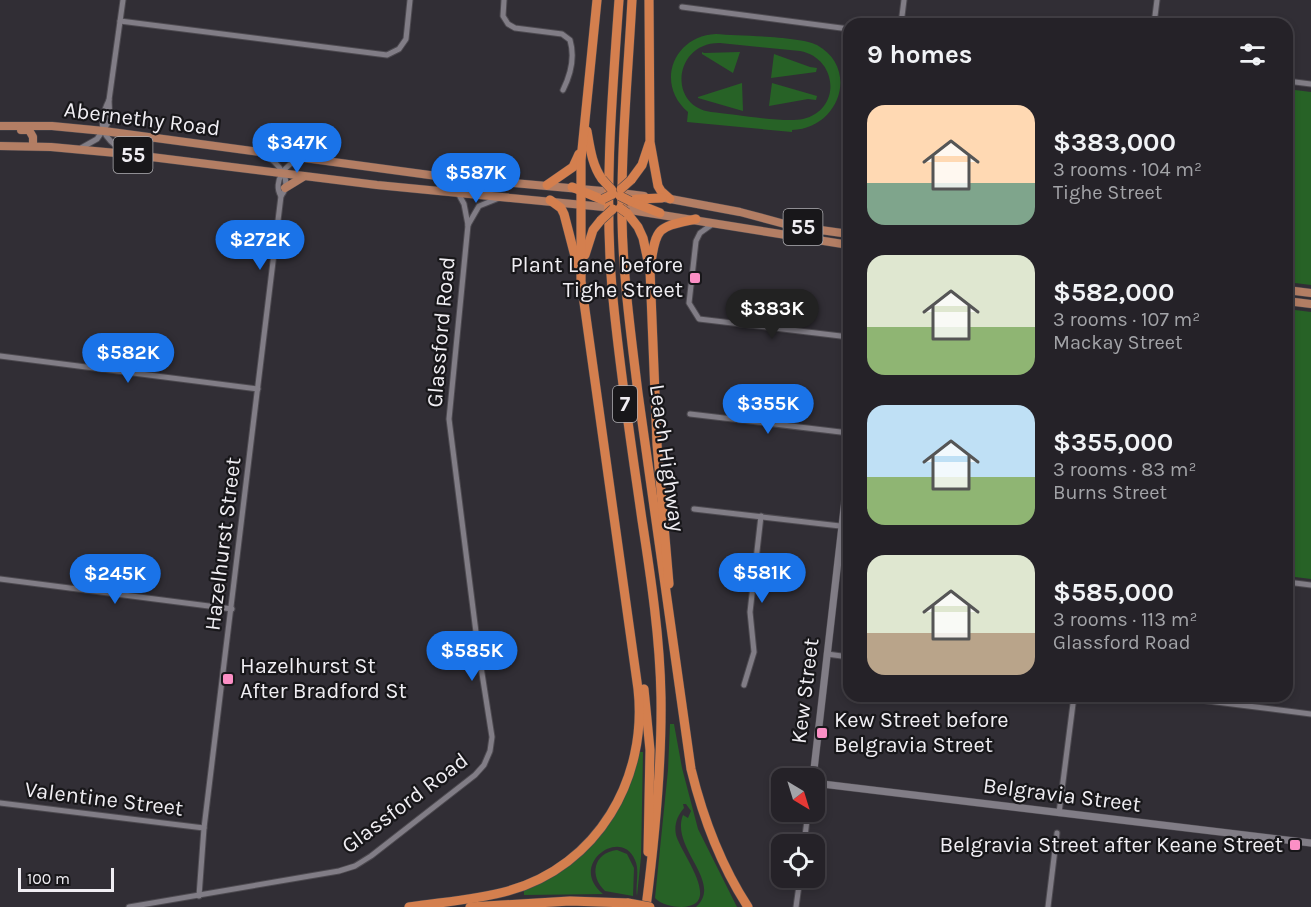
<!DOCTYPE html>
<meta charset="utf-8">
<style>
:root{--surface:#252228;--page:#2d2a30;--text:#f1f3f6;--muted:#a3a4a8;--line:#423f45;--accent:#1a73e8}
body{margin:0;font-family:Karla,sans-serif;background:var(--page);color:var(--text);height:100vh;display:flex;flex-direction:column;font-size:22px;white-space:nowrap}
*{box-sizing:border-box;margin:0}
p{font-size:20px;color:var(--muted)}
.icon{flex:none;width:33px;height:33px;fill:none;stroke:currentColor;stroke-width:2;stroke-linecap:round;stroke-linejoin:round}
.map{position:relative;flex:1;overflow:hidden}
.panel{position:absolute;left:843px;top:18px;width:450px;height:684px;display:flex;flex-direction:column;background:var(--surface);border-radius:18px;box-shadow:0 3px 9px #0003,0 0 0 2px var(--line)}
.panel>*{flex:none}
.needle{width:39px;rotate:142deg}
.controls{position:absolute;left:771px;top:768px;display:grid;gap:12px}
.controls a{display:grid;place-items:center;width:54px;height:54px;border-radius:12px;background:var(--surface);box-shadow:0 3px 9px #0003,0 0 0 2px var(--line);font-size:30px}
.scale{position:absolute;left:18px;bottom:15px;width:96px;box-sizing:border-box;padding-left:6px;border:3px solid #f0eef3;border-top:0;font-size:16px;line-height:21px;white-space:nowrap;color:#f0eef3;-webkit-text-stroke:4px #18171a;paint-order:stroke}
.price{position:absolute;translate:-50% -51px;padding:0 14px;border-radius:21px;background:var(--accent);color:#fff;font-size:20px;line-height:39px;filter:drop-shadow(0 2px 3px #0008)}
.price::after{content:'';position:absolute;left:50%;top:36px;width:18px;height:14px;margin-left:-9px;background:inherit;clip-path:polygon(0 0,100% 0,50% 100%)}
.price.current{background:#222;color:#fff}
ul{padding:0;list-style:none}
li{display:flex;align-items:center;gap:18px;height:150px;padding:0 24px}
li span{display:grid;place-items:center;flex:none;width:168px;height:120px;border-radius:18px;color:#555}
li>.icon{margin-inline-start:auto}
span .icon{width:72px;height:72px;fill:#fffc;stroke-width:1}
li b{font-size:26px}
h2{display:flex;justify-content:space-between;align-items:center;height:72px;padding:0 24px;font-size:26px}
.map>svg:first-child{display:block}
.green{fill:#276226;fill-rule:evenodd}
.lines{fill:none;stroke-linecap:round;stroke-linejoin:round}
.street-casing{stroke:#4d4a50;stroke-width:7}
.secondary-casing{stroke:#4d4a50;stroke-width:8}
.primary-casing{stroke:#4d4a50;stroke-width:9}
.highway-casing{stroke:#4d4a50;stroke-width:10}
.street{stroke:#817d86;stroke-width:5}
.secondary{stroke:#817d86;stroke-width:7}
.primary{stroke:#b37e64;stroke-width:8}
.highway{stroke:#d47f4e;stroke-width:9}
.highway-bridge-casing{stroke:#4d4a50;stroke-width:10;stroke-linecap:butt}
.highway-bridge{stroke:#d47f4e;stroke-width:9}
.poi-dot{fill:#fb8fc5;stroke:#18171a;stroke-width:2}
.labels{text-anchor:middle;dominant-baseline:central;stroke-width:4.5;stroke-linejoin:round;paint-order:stroke}
.shield{fill:#18171a;stroke:#afaeb2;stroke-width:1.5}
.shield-label{font-size:21px;font-weight:bold;fill:#f0eef3}
.street-label{font-size:22px;fill:#f0eef3;stroke:#18171a}
.poi-label{font-size:22px;fill:#f0eef3;stroke:#18171a;text-anchor:end}
</style>
<div class="map">
<svg width="1311" height="907" viewBox="0 0 1311 907">
<rect width="100%" height="100%" fill="#312e35"/>
<g class="green">
<path d="M716,34C739,36 799,36 817,45C860,69 839,129 792,130V132L687,122L688,112C655,84 673,36 716,34ZM720,43L800,51C838,58 842,110 803,119C784,123 733,114 711,112C667,106 674,42 720,43Z"/>
<path d="M702,52L704,53L740,52L733,73L702,54Z"/>
<path d="M774,54L810,67L817,68L816,72L771,78Z"/>
<path d="M742,83L743,111L698,98V97Z"/>
<path d="M772,83L817,96L816,100L808,99L769,106Z"/>
<path d="M1287,89L1311,92V285L1287,282Z"/>
<path d="M1287,309L1311,312V579L1287,576Z"/>
<path d="M670,724H674L682,768L698,829L737,907H696C724,882 670,848 683,815L688,818L691,811L686,804H683L684,808C677,816 674,825 676,835C680,852 725,907 681,907C673,907 660,904 655,898L668,770Z"/>
<path d="M640,752H643L641,857L637,896C635,886 640,871 635,860C621,826 567,865 603,894L524,895V889L544,880L611,820L627,792Z"/>
<path d="M617,850L627,854L634,868L633,896L605,891C589,876 593,853 617,850Z"/>
</g>
<g class="lines">
<defs>
<g id="street">
<path d="M504,0L503,16L508,24L515,28L562,34L570,40C575,57 571,74 563,90"/>
<path d="M682,7L849,29"/>
<path d="M120,21L387,55L399,49L406,39L410,0"/>
<path d="M901,24L904,0"/>
<path d="M1154,24L1157,0"/>
<path d="M1287,81L1311,84"/>
<path d="M109,100C96,126 102,138 126,153"/>
<path d="M81,148L97,139L110,120L109,100L123,0"/>
<path d="M281,196C272,183 286,161 301,160"/>
<path d="M714,223L700,233L696,241L689,303L699,319L849,337"/>
<path d="M468,225L479,206L499,198"/>
<path d="M0,356L258,389"/>
<path d="M690,414L849,433"/>
<path d="M694,509L849,527"/>
<path d="M0,579L232,609"/>
<path d="M1287,582L1311,585"/>
<path d="M827,654L849,657"/>
<path d="M744,685L754,652L750,612L761,516"/>
<path d="M1168,696L1311,714"/>
<path d="M0,803L204,828"/>
<path d="M1059,813L1074,696"/>
<path d="M804,844L808,812"/>
<path d="M199,896L204,828L281,196C294,180 278,163 264,154"/>
<path d="M129,907L339,871L355,866L371,856L475,775L484,765L490,751L492,737L478,648L449,419L468,225L464,204L458,193"/>
<path d="M796,907L800,878"/>
<path d="M1048,907L1057,833"/>
</g>
<g id="secondary">
<path d="M813,778L849,465"/>
<path d="M814,783L1311,843"/>
</g>
<g id="primary">
<path d="M0,126H52L104,131L437,176L602,191"/>
<path d="M21,130H29L33,137V146"/>
<path d="M0,146L51,147L127,154L377,185L604,207"/>
<path d="M285,188L303,177"/>
<path d="M628,194L644,196"/>
<path d="M665,198L740,212L792,226L849,234"/>
<path d="M624,209L849,245"/>
<path d="M1287,290L1311,293"/>
<path d="M1287,301L1311,304"/>
</g>
<g id="highway">
<path d="M619,0C612,96 604,192 612,288C619,366 631,443 642,520C651,578 660,638 661,697C662,767 655,837 646,907"/>
<path d="M632,0C628,73 621,146 622,219C623,277 631,335 638,393L691,769C703,818 720,864 748,907"/>
<path d="M649,0L650,142L658,186L661,191L670,199"/>
<path d="M587,131C590,148 592,165 602,179"/>
<path d="M631,180L642,165L649,144"/>
<path d="M547,185L573,167L579,154"/>
<path d="M572,187L608,202"/>
<path d="M550,200L561,208L564,214L577,264"/>
<path d="M628,201L637,199L662,198"/>
<path d="M630,201L660,213"/>
<path d="M627,213L638,227L643,238L650,270L657,444L669,584"/>
<path d="M585,255L593,230L601,220"/>
<path d="M651,263C656,225 660,227 696,219"/>
<path d="M644,689L650,750L648,852"/>
<path d="M409,907C442,902 476,900 508,891C598,866 648,778 638,689L581,281V160L597,0"/>
<path d="M470,907L570,901L628,903"/>
</g>
</defs>
<use href="#street" class="street-casing"/>
<use href="#secondary" class="secondary-casing"/>
<use href="#primary" class="primary-casing"/>
<use href="#highway" class="highway-casing"/>
<use href="#street" class="street"/>
<use href="#secondary" class="secondary"/>
<use href="#primary" class="primary"/>
<use href="#highway" class="highway"/>
<defs>
<g id="highway-bridge">
<path d="M602,179L612,190"/>
<path d="M621,189L631,180"/>
<path d="M620,196L630,201"/>
<path d="M603,199L613,194"/>
<path d="M620,208L627,213"/>
<path d="M601,220L613,209"/>
<path d="M628,903L650,907"/>
</g>
</defs>
<use href="#highway-bridge" class="highway-bridge-casing"/>
<use href="#highway-bridge" class="highway-bridge"/>
</g>
<g class="poi-dot">
<rect x="689" y="272" width="12" height="12" rx="3"/>
<rect x="222" y="673" width="12" height="12" rx="3"/>
<rect x="816" y="727" width="12" height="12" rx="3"/>
<rect x="1289" y="839" width="12" height="12" rx="3"/>
</g>
<g class="labels">
<g class="shield">
<rect x="113.5" y="137" width="39" height="36" rx="4.5"/>
<rect x="783.5" y="209" width="39" height="36" rx="4.5"/>
<rect x="613" y="386" width="24" height="36" rx="4.5"/>
</g>
<g class="shield-label">
<text x="133" y="155">55</text>
<text x="803" y="227">55</text>
<text x="625" y="404">7</text>
</g>
<g class="street-label">
<text transform="translate(142 119) rotate(7)">Abernethy Road</text>
<text transform="translate(441 332) rotate(-85)">Glassford Road</text>
<text transform="translate(667 458) rotate(82)">Leach Highway</text>
<text transform="translate(223 544) rotate(-83)">Hazelhurst Street</text>
<text transform="translate(805 691) rotate(-83)">Kew Street</text>
<text transform="translate(1062 795) rotate(7)">Belgravia Street</text>
<text transform="translate(104 799) rotate(7)">Valentine Street</text>
<text transform="translate(405 803) rotate(-37)">Glassford Road</text>
</g>
<g class="poi-label">
<text x="683" y="265">Plant Lane before<tspan x="683" dy="25">Tighe Street</tspan></text>
<text x="240" y="666" text-anchor="start">Hazelhurst St<tspan x="240" dy="25">After Bradford St</tspan></text>
<text x="834" y="720" text-anchor="start">Kew Street before<tspan x="834" dy="25">Belgravia Street</tspan></text>
<text x="1283" y="845">Belgravia Street after Keane Street</text>
</g>
</g>
</svg>
<div class="controls">
<a><svg class="needle" viewBox="-14 -14 28 28"><path d="M0-13l5 13h-10z" fill="#e53935"/><path d="M0 13l5-13h-10z" fill="#a3a4a8"/></svg></a>
<a><svg class="icon" aria-label="locate" viewBox="0 0 24 24"><circle cx="12" cy="12" r="6"/><path d="M12 2v4M12 18v4M2 12h4M18 12h4"/></svg></a>
</div>
<div class="scale">100 m</div>
<b class="price" style="left:297px;top:174px">$347K</b>
<b class="price" style="left:476px;top:204px">$587K</b>
<b class="price" style="left:260px;top:271px">$272K</b>
<b class="price current" style="left:772px;top:340px">$383K</b>
<b class="price" style="left:128px;top:384px">$582K</b>
<b class="price" style="left:768px;top:435px">$355K</b>
<b class="price" style="left:762px;top:604px">$581K</b>
<b class="price" style="left:115px;top:605px">$245K</b>
<b class="price" style="left:472px;top:682px">$585K</b>
<section class="panel">
<h2>9 homes<svg class="icon" aria-label="filters" viewBox="0 0 24 24"><path d="M4 7h16M4 17h16"/><circle cx="9" cy="7" r="2"/><circle cx="15" cy="17" r="2"/></svg></h2>
<ul>
<li><span style="background:linear-gradient(#ffd9b3 65%,#7fa58c 0)"><svg class="icon" aria-label="home" viewBox="0 0 24 24"><path d="M3 11l9-7 9 7M6 9v11h12V9"/></svg></span><div><b>$383,000</b><p>3 rooms · 104 m²</p><p>Tighe Street</p></div></li>
<li><span style="background:linear-gradient(#dfe7d0 60%,#8fb573 0)"><svg class="icon" aria-label="home" viewBox="0 0 24 24"><path d="M3 11l9-7 9 7M6 9v11h12V9"/></svg></span><div><b>$582,000</b><p>3 rooms · 107 m²</p><p>Mackay Street</p></div></li>
<li><span style="background:linear-gradient(#bfe0f5 60%,#8fb573 0)"><svg class="icon" aria-label="home" viewBox="0 0 24 24"><path d="M3 11l9-7 9 7M6 9v11h12V9"/></svg></span><div><b>$355,000</b><p>3 rooms · 83 m²</p><p>Burns Street</p></div></li>
<li><span style="background:linear-gradient(#dfe7d0 65%,#b9a48a 0)"><svg class="icon" aria-label="home" viewBox="0 0 24 24"><path d="M3 11l9-7 9 7M6 9v11h12V9"/></svg></span><div><b>$585,000</b><p>3 rooms · 113 m²</p><p>Glassford Road</p></div></li>
</ul>
</section>
</div>
